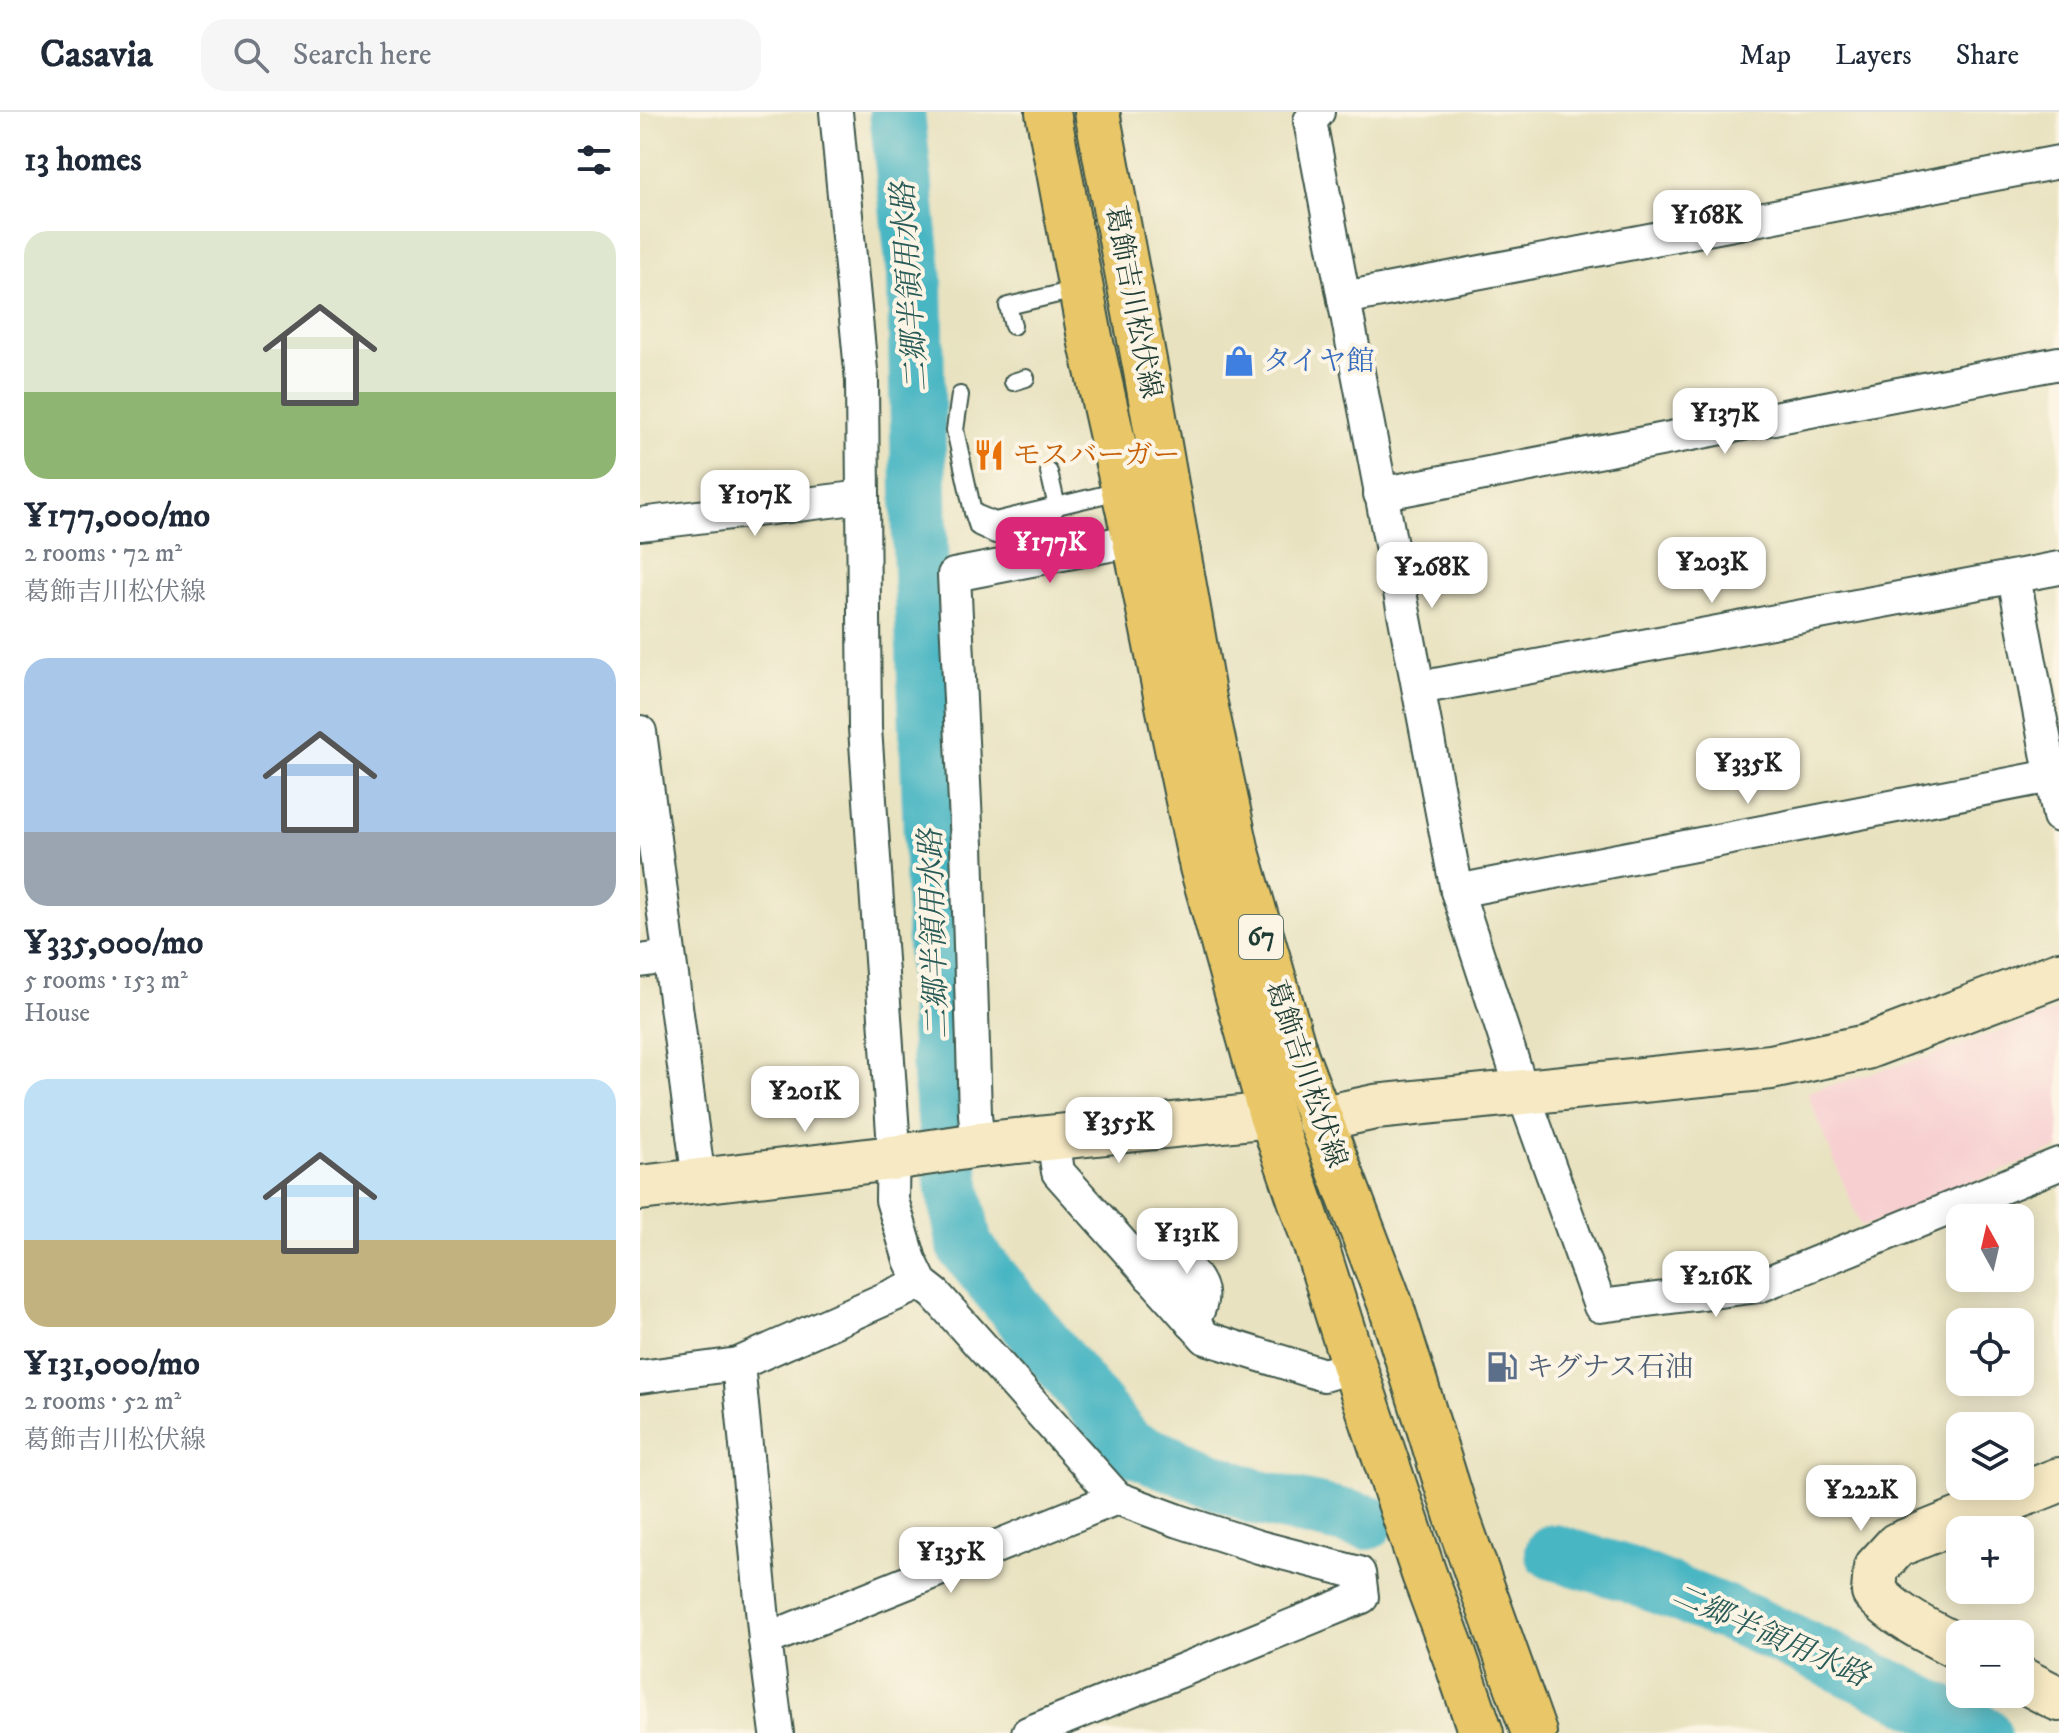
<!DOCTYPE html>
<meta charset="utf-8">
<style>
:root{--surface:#fff;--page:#f6f6f7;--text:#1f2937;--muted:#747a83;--line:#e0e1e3;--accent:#db2777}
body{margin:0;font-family:"IM FELL DW Pica","Noto Serif JP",serif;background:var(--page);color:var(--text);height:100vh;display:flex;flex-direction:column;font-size:30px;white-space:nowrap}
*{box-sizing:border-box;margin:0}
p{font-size:26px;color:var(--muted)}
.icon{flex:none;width:44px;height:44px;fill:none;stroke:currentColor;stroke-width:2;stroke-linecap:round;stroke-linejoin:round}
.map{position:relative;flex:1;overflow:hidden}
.details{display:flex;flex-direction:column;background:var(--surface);width:640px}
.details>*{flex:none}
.needle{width:52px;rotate:352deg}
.tools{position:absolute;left:1306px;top:1092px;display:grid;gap:16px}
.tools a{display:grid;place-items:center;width:88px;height:88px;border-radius:16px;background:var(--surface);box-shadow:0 4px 20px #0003;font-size:40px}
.price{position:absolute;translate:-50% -68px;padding:0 18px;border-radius:16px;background:#fff;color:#222;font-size:26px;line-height:52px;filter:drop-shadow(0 2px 4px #0008)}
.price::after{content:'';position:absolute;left:50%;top:48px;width:24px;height:18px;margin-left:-12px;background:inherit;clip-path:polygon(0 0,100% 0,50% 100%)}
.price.current{background:var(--accent);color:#fff}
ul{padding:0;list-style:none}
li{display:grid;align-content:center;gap:16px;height:424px;padding:0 24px}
li span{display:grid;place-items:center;height:248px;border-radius:24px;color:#555}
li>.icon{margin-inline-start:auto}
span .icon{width:144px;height:144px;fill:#fffc;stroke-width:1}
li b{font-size:34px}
h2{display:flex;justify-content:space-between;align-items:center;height:96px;padding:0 24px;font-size:34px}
header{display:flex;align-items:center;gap:48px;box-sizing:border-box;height:112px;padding:0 40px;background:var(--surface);border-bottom:2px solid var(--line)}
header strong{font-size:38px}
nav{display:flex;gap:44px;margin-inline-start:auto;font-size:28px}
.search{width:560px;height:72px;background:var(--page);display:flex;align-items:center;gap:20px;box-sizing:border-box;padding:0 28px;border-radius:24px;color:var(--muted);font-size:30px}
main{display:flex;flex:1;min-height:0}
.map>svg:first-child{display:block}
.built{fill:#f7cfd1}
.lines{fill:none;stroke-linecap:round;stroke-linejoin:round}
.river{stroke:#48b6c3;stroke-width:56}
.lane-casing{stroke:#3d5649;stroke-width:20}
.street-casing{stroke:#3d5649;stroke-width:36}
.secondary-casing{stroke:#3d5649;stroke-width:48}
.primary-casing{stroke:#3d5649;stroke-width:48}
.lane{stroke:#fff;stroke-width:16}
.street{stroke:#fff;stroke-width:32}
.secondary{stroke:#f6e9c3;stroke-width:44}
.primary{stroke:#e9c769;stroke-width:44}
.labels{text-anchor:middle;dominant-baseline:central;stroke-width:8;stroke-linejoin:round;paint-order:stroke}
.shield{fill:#fcf5e5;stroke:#617469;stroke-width:2}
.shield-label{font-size:26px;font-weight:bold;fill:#1f3d34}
.street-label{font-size:28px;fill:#1f3d34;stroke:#fcf5e5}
.shop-label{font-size:28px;fill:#366cbe;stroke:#fcf5e5;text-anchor:start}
.food-label{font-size:28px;fill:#c56008;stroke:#fcf5e5;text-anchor:start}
.service-label{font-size:28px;fill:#4e5e75;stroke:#fcf5e5;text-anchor:start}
.water-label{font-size:30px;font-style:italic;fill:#295b58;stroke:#fcf5e5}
</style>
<header>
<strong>Casavia</strong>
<div class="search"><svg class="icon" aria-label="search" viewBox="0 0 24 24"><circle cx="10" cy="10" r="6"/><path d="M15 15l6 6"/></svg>Search here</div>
<nav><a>Map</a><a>Layers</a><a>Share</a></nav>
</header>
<main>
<section class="details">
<h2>13 homes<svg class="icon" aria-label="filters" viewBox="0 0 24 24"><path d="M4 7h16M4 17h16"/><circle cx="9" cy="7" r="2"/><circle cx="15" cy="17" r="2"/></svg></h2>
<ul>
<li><span style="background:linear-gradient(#dfe7d0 65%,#8fb573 0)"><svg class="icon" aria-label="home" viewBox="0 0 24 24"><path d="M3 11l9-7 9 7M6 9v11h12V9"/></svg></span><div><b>¥177,000/mo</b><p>2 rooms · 72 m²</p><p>葛飾吉川松伏線</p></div></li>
<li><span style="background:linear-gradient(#a9c7e8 70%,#9aa5b1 0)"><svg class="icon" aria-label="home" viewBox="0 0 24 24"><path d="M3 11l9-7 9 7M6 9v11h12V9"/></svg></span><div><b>¥335,000/mo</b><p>5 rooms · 153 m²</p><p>House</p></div></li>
<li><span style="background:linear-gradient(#bfe0f5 65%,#c2b280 0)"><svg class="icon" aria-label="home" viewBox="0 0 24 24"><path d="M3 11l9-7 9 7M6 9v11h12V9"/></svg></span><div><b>¥131,000/mo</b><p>2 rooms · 52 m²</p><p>葛飾吉川松伏線</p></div></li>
</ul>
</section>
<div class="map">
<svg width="1419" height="1621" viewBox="0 0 1419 1621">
<rect width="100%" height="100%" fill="#fcf5e5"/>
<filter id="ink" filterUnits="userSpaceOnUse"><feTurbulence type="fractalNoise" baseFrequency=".0125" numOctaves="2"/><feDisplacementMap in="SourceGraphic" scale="16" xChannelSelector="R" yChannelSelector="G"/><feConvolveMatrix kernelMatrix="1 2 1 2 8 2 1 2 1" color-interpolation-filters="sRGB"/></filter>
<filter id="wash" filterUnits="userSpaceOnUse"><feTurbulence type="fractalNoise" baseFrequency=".006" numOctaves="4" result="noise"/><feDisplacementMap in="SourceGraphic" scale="32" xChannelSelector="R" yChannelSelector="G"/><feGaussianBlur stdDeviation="1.8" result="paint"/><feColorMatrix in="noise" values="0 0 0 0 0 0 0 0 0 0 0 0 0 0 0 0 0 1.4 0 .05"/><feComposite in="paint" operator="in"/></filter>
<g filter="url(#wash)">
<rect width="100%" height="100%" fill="#e8e2c0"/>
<path class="built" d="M1419,898V1036L1221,1115L1167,980L1287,945Z"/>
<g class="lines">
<g class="river">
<path d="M257,0L275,169L280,433L300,964L312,1068L325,1135L489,1335L615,1385L727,1410"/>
<path d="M913,1440L985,1461L1106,1509L1253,1577L1343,1621"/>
</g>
</g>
</g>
<g filter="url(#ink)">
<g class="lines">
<defs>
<g id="lane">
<path d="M373,214L368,194L439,177"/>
<path d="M373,270L386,266"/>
<path d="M320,283L315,318L333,400L355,409L483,378"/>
<path d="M409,360L417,395"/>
<path d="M333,400L338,415L355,423L404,411L417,395"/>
</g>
<g id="street">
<path d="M196,0L222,269L225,616L253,1021L252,1088L270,1148L281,1171L295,1182L477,1386L539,1409L619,1435L719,1461L722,1485L388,1621"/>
<path d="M678,0L670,9L817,779L883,981L960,1194L1119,1174L1419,1052"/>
<path d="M704,186L1419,50"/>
<path d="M740,382L1419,251"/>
<path d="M0,412L223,385"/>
<path d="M1374,465L1419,704"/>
<path d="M779,576L1419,456"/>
<path d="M0,620L59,1069"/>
<path d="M817,779L1411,664"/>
<path d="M0,849L28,845"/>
<path d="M413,1025L418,1060L566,1226L684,1263L714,1254"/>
<path d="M338,1033L335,1002L327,733L314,463L495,428"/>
<path d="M510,1164L530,1157L549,1159C567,1179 563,1190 552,1211"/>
<path d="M98,1252L125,1528L137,1621"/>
<path d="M0,1265L98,1252L281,1171"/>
<path d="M125,1528L477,1386"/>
</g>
<g id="secondary">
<path d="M679,1007L735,995L1131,955L1226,935L1419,862"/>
<path d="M0,1076L252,1046L338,1033L631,1003"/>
<path d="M1320,1536C1289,1520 1258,1506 1234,1480L1236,1456L1257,1433L1419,1368"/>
<path d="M1380,1567L1419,1587"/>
</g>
<g id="primary">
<path d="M408,0L451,231L495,428L529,598L562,755L631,1003L677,1137L714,1254L784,1462L815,1545L841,1621"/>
<path d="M457,0L506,259L564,587L597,740L656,944L750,1191L816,1402L894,1621"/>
</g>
</defs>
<use href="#lane" class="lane-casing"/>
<use href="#street" class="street-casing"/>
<use href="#secondary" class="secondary-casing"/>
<use href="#primary" class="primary-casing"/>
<use href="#lane" class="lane"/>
<use href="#street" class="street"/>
<use href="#secondary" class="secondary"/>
<use href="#primary" class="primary"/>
</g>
</g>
<defs>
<symbol id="shop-bare" viewBox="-9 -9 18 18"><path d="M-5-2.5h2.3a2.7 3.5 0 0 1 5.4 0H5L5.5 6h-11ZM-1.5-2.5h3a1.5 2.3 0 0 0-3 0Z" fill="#3f7fe0" stroke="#fcf5e5" stroke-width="2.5" paint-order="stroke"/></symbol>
<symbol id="restaurant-bare" viewBox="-9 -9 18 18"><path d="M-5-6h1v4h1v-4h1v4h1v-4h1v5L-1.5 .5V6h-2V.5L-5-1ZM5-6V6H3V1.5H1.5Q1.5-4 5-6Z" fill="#e8710a" stroke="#fcf5e5" stroke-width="2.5" paint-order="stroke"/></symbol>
<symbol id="fuel-bare" viewBox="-9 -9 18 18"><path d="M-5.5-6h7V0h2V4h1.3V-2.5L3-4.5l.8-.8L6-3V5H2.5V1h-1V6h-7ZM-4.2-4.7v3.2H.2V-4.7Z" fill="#5c6f8a" stroke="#fcf5e5" stroke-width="2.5" paint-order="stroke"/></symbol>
</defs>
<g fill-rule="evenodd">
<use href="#shop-bare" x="577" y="227" width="44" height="44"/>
<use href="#restaurant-bare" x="327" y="321" width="44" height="44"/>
<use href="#fuel-bare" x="840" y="1233" width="44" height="44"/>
</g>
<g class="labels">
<rect class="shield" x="599" y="803" width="44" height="44" rx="6"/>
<g class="shield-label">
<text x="621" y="825">67</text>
</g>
<g class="street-label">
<text transform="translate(493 190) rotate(79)">葛飾吉川松伏線</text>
<text transform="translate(666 962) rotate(71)">葛飾吉川松伏線</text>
</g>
<g class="shop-label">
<text x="623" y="249">タイヤ館</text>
</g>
<g class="food-label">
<text x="373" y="343">モスバーガー</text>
</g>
<g class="service-label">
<text x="886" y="1255">キグナス石油</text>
</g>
<g class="water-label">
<text transform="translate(271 175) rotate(-94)">二郷半領用水路</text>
<text transform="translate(295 822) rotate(-92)">二郷半領用水路</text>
<text transform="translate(1130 1524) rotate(24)">二郷半領用水路</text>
</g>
</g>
</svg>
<div class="tools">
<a><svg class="needle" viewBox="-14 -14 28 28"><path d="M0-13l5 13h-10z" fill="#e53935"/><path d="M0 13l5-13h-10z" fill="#747a83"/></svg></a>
<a><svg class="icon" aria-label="locate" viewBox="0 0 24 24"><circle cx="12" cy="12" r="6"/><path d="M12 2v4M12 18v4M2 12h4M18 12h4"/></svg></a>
<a><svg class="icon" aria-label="layers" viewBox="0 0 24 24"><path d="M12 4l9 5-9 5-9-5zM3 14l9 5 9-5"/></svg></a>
<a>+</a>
<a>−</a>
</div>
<b class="price" style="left:1067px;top:146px">¥168K</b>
<b class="price" style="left:1085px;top:344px">¥137K</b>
<b class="price" style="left:115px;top:426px">¥107K</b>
<b class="price current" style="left:410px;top:473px">¥177K</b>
<b class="price" style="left:1072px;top:493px">¥203K</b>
<b class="price" style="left:792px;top:498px">¥268K</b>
<b class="price" style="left:1108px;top:694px">¥335K</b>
<b class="price" style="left:165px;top:1022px">¥201K</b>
<b class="price" style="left:479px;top:1053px">¥355K</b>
<b class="price" style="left:547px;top:1164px">¥131K</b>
<b class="price" style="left:1076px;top:1207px">¥216K</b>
<b class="price" style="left:1221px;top:1421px">¥222K</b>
<b class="price" style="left:311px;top:1483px">¥135K</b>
</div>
</main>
